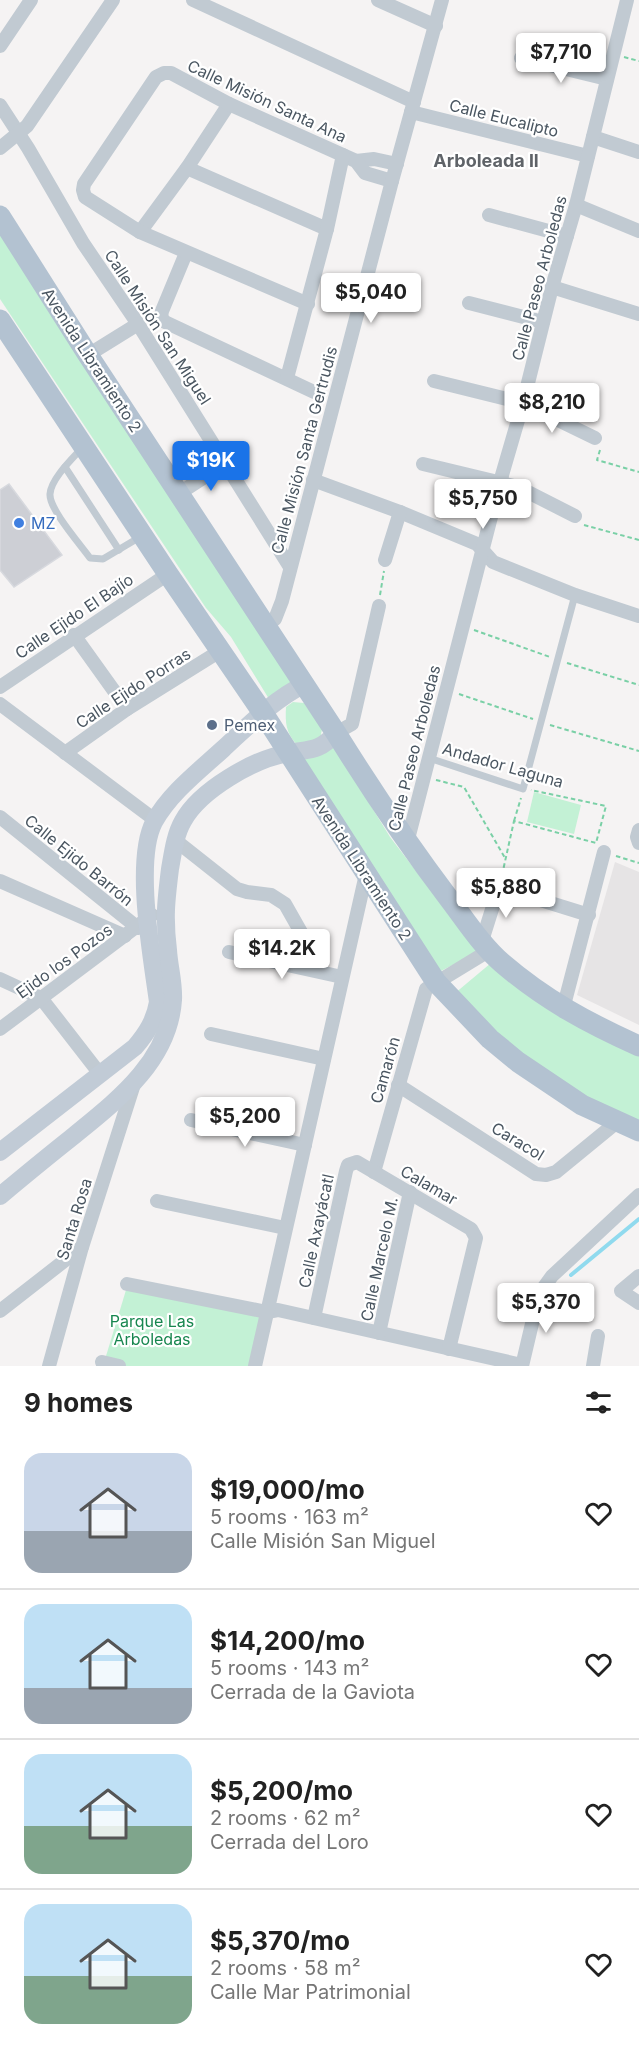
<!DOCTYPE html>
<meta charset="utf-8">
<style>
:root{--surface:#fff;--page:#f2f2f2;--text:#222;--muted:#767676;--line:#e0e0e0;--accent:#1a73e8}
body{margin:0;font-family:Inter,sans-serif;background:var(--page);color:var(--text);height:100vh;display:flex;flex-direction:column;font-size:22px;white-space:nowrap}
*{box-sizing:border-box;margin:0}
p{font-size:20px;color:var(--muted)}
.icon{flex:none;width:33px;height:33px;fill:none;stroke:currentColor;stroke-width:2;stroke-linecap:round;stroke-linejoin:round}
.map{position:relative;height:1366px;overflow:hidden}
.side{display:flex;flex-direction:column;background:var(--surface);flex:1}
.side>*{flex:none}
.price{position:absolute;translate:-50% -51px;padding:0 14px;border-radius:6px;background:#fff;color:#222;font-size:20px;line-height:39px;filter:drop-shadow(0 2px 3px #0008)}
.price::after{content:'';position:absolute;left:50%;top:36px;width:18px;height:14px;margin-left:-9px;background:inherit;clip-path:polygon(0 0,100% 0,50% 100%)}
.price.active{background:var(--accent);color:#fff}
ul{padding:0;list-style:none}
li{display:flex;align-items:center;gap:18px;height:150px;padding:0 24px}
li+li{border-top:2px solid var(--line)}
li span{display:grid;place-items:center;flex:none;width:168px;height:120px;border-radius:18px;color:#555}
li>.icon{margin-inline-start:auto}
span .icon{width:72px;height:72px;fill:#fffc;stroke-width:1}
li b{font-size:26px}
h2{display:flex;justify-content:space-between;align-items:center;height:72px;padding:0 24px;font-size:26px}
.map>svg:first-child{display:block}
.education{fill:#e6e4e5}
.green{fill:#c3f1d5}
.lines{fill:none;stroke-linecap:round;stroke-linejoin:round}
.stream{stroke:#90daee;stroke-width:4}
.building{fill:#cdcfd5;stroke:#d7d9de;stroke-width:1.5}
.path{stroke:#7ad0a6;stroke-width:2;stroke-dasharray:4.5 3;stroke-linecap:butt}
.lane{stroke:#c1cad2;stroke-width:7}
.street{stroke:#c1cad2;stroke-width:14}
.secondary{stroke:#c1cbd6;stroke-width:18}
.primary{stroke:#b3c2d1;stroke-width:21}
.shop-dot{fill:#3f7fe0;stroke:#fff;stroke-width:2}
.service-dot{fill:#5c6f8a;stroke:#fff;stroke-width:2}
.labels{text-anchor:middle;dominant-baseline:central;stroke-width:4.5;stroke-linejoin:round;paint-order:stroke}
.street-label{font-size:16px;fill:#4a5661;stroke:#fff}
.shop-label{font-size:16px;fill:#366cbe;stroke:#fff;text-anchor:start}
.service-label{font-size:16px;fill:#4e5e75;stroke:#fff;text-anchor:start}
.park-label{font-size:16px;fill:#17864f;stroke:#fff}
.neighbourhood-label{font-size:18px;font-weight:bold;fill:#5f6368;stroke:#fff}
</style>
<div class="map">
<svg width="639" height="1366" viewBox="0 0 639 1366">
<rect width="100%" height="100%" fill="#f5f3f3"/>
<path class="education" d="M615,862L639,872V1025L577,995Z"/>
<g class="green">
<path d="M0,224L293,682L269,699L231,637L206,608L0,299Z"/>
<path d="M293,702L304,703L322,729L320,740L297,745C286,733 285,723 286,707Z"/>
<path d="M333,744L390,837L478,952L439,972L298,756Z"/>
<path d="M534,792L581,805L574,834L527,822Z"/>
<path d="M491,963L639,1053V1122L577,1096L518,1057L454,994Z"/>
<path d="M126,1290L266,1318L255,1366H103Z"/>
</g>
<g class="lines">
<path class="stream" d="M571,1275L639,1219"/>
</g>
<path class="building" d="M9,484L62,555L14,587L0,570V490Z"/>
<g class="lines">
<g class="path">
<path d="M624,57L639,61"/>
<path d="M600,450L597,460L639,472"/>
<path d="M584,525L639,540"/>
<path d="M380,595L384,571"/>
<path d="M474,630L550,657"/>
<path d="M567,663L639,685"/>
<path d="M459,694L533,719"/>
<path d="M550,725L639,751"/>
<path d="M436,780L464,787L505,858"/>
<path d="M514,821L521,798"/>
<path d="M616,856L639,863"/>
<path d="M502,875L514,821L596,843L606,806L531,790"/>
</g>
<g class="lane">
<path d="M82,448C72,459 51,479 50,494C49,509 80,544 90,558L103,559L140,537"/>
<path d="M65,467L119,550"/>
<path d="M429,758L523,789L575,595"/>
</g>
<g class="street">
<path d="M193,0L414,102"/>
<path d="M378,0L436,26"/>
<path d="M0,46L31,0"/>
<path d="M521,58L607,79"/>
<path d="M0,105L28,148L83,243L138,324L290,567"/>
<path d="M411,112L588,156"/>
<path d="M593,137L639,152"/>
<path d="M0,148L27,126L113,0"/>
<path d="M356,161L374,159L397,164"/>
<path d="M187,168L327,229"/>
<path d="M576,205L639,231"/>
<path d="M489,215L567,236"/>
<path d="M140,232L187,168L229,104"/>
<path d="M186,253L162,311L161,317L165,322L314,392"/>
<path d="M552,287L639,314"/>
<path d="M469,303L543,322"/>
<path d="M308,304L140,232L85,197L83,190L84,184L156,77L164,73H171L229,104L356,161L365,173L392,181"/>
<path d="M88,355L138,324"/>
<path d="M287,378L327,229L343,155"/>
<path d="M434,381L523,403L595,438"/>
<path d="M423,464L518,487L575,516"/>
<path d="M313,480L400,512L477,544L493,562L575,595L639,616"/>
<path d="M178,494L226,463"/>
<path d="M385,560L400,512"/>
<path d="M265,626L275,619L282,601L392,181L442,0"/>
<path d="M74,635L127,709"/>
<path d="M0,687L168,574"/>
<path d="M0,704L155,820"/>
<path d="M336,733L352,724L379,606"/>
<path d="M65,753L127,709L220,651"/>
<path d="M0,817L138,928"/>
<path d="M639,830L637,837L639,843"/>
<path d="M175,840L237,889L247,892L271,895L285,904L302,934L296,966"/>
<path d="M407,843L500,482L523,403L552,287L576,205L627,0"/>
<path d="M0,881L125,936"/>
<path d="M482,941L499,887L589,915"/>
<path d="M229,952L342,977"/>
<path d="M0,979L41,998L100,1074"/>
<path d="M563,1009L604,852"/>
<path d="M0,1029L152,915"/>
<path d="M211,1034L324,1059"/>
<path d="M398,1085L536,1174L546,1175L556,1172L617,1122"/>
<path d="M191,1120L305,1145"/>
<path d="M374,1172L426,989L490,950"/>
<path d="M157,1201L285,1228"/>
<path d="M639,1276L621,1291L639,1303"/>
<path d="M127,1284L267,1312L278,1310L522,1365"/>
<path d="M0,1311L82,1247"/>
<path d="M314,1318L346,1171L348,1165L357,1162L471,1229L476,1238L449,1349"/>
<path d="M379,1333L410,1192"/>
<path d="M102,1362L119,1366"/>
<path d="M49,1366L82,1247L134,1084"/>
<path d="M255,1366L366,874"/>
<path d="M522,1366L539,1294L552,1276L639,1195"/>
<path d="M593,1366L598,1336"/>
</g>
<g class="secondary">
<path d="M0,1152L135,1047C147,1033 155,1020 158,1002C152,957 134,861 154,822C170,793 199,771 223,749C249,725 273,700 305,684"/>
<path d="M0,1196C24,1176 47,1157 71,1138C115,1102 169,1062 173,1000C174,983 169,967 168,950C164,918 166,901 170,869C173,852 175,835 183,821C200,790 254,759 288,753C310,749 319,752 336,733"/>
</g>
<g class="primary">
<path d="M0,216L88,355L336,733C372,791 409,846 450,900C466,921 482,946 502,963C545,1000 588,1023 639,1046"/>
<path d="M0,320L168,574L263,713L436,982L490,1039L518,1062L582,1105L639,1131"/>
</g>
</g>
<circle class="shop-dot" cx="19" cy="523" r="6"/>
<circle class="service-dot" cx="212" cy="725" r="6"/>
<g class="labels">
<g class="street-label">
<text transform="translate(267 101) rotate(25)">Calle Misión Santa Ana</text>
<text transform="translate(504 118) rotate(14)">Calle Eucalipto</text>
<text transform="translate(539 278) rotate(-75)">Calle Paseo Arboledas</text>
<text transform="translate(158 327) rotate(57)">Calle Misión San Miguel</text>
<text transform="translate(92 360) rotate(57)">Avenida Libramiento 2</text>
<text transform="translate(304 450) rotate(-75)">Calle Misión Santa Gertrudis</text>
<text transform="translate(74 616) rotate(-34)">Calle Ejido El Bajío</text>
<text transform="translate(133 688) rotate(-33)">Calle Ejido Porras</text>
<text transform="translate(414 748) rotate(-76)">Calle Paseo Arboledas</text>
<text transform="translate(503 765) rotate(16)">Andador Laguna</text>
<text transform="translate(79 860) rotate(39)">Calle Ejido Barrón</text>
<text transform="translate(362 868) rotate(57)">Avenida Libramiento 2</text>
<text transform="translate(64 961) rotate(-36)">Ejido los Pozos</text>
<text transform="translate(385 1070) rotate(-74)">Camarón</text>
<text transform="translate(518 1141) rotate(31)">Caracol</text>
<text transform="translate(429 1185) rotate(30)">Calamar</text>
<text transform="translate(74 1219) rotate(-73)">Santa Rosa</text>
<text transform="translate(316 1231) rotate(-78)">Calle Axayácatl</text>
<text transform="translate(379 1259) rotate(-78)">Calle Marcelo M.</text>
</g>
<g class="shop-label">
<text x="31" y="523">MZ</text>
</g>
<g class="service-label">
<text x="224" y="725">Pemex</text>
</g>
<g class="park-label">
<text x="152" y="1321">Parque Las<tspan x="152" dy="18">Arboledas</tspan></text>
</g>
<g class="neighbourhood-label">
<text x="486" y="160">Arboleada ll</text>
</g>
</g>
</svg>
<b class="price" style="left:561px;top:84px">$7,710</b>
<b class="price" style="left:371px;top:324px">$5,040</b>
<b class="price" style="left:552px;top:434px">$8,210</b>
<b class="price active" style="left:211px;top:492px">$19K</b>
<b class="price" style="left:483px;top:530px">$5,750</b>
<b class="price" style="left:506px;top:919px">$5,880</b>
<b class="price" style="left:282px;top:980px">$14.2K</b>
<b class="price" style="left:245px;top:1148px">$5,200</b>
<b class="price" style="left:546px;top:1334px">$5,370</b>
</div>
<section class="side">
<h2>9 homes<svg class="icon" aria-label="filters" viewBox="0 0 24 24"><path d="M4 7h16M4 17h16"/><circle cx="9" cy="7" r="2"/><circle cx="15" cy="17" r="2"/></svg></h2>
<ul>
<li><span style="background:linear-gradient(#c9d6e8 65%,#9aa5b1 0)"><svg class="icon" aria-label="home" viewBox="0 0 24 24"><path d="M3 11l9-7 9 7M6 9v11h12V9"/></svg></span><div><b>$19,000/mo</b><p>5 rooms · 163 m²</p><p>Calle Misión San Miguel</p></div><svg class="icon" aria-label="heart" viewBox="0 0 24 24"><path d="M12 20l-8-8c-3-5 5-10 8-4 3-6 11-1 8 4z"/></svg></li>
<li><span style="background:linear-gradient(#bfe0f5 70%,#9aa5b1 0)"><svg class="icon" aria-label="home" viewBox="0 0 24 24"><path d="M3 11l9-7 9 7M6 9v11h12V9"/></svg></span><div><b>$14,200/mo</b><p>5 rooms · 143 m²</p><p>Cerrada de la Gaviota</p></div><svg class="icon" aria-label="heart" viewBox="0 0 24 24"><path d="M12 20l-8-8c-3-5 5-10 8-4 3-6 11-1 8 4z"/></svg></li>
<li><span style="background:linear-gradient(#bfe0f5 60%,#7fa58c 0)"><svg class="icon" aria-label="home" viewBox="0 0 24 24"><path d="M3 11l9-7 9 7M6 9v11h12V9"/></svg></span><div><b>$5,200/mo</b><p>2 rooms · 62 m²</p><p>Cerrada del Loro</p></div><svg class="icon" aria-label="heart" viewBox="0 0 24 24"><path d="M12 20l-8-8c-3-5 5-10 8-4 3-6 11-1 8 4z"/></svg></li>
<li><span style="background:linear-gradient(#bfe0f5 60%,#7fa58c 0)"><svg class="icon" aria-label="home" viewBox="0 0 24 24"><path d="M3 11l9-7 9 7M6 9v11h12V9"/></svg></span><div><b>$5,370/mo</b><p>2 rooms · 58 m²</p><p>Calle Mar Patrimonial</p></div><svg class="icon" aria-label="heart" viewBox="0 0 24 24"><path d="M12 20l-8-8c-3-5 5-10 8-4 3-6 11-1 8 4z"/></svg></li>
</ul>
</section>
